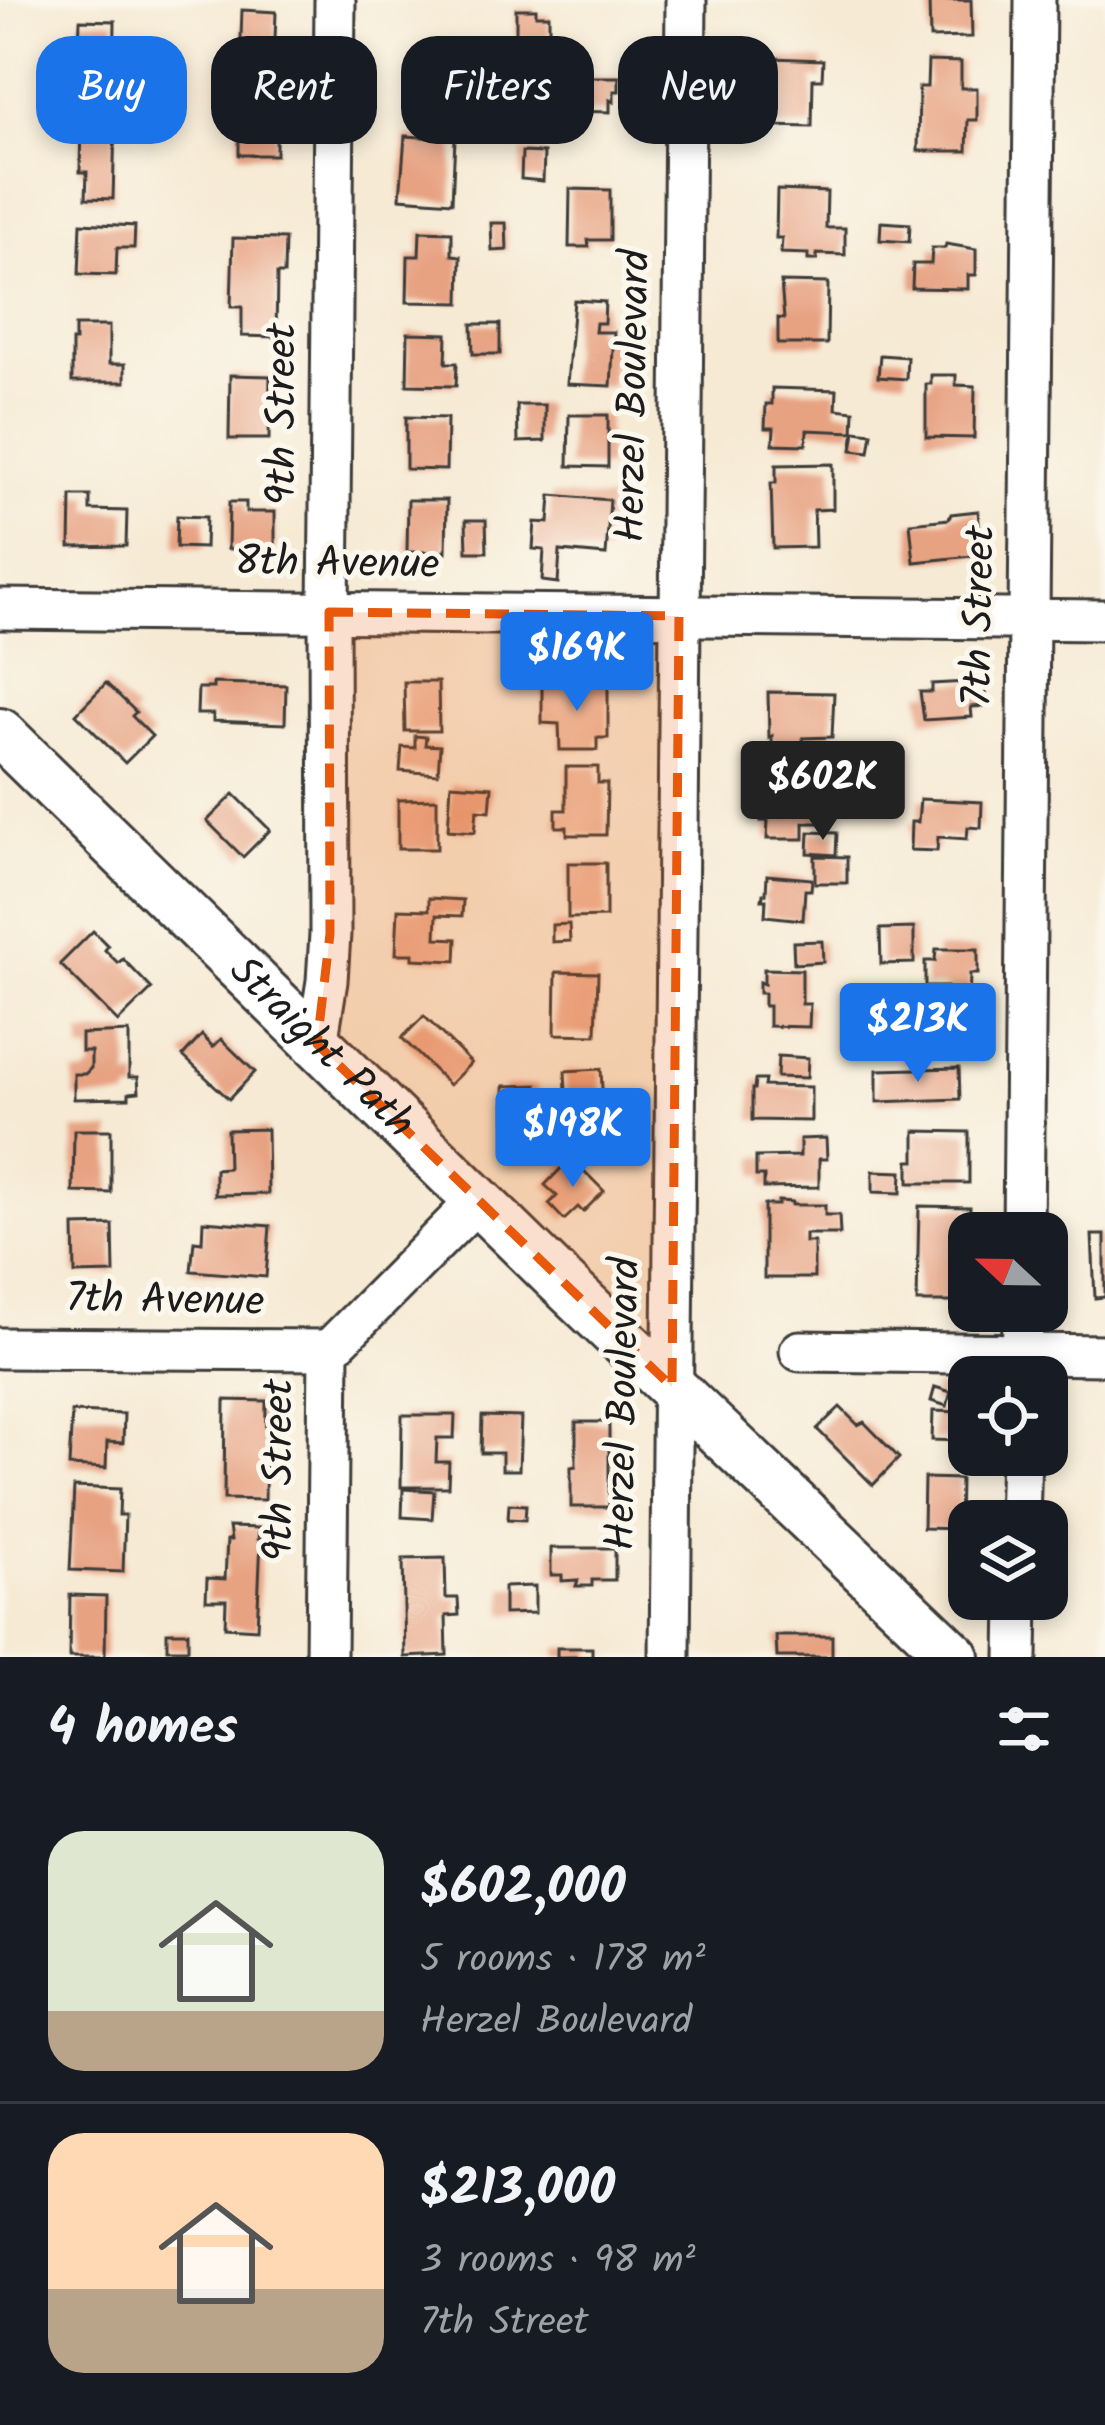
<!DOCTYPE html>
<meta charset="utf-8">
<style>
:root{--surface:#171b24;--page:#242831;--text:#f1f3f6;--muted:#9ea1a6;--line:#363941;--accent:#1a73e8}
body{margin:0;font-family:Kalam,sans-serif;background:var(--page);color:var(--text);height:100vh;display:flex;flex-direction:column;font-size:45px;white-space:nowrap}
*{box-sizing:border-box;margin:0}
p{font-size:39px;color:var(--muted)}
.icon{flex:none;width:66px;height:66px;fill:none;stroke:currentColor;stroke-width:2;stroke-linecap:round;stroke-linejoin:round}
.map{position:relative;height:1657px;overflow:hidden}
.drawer{display:flex;flex-direction:column;background:var(--surface);flex:1}
.drawer>*{flex:none}
.hud{position:absolute;left:36px;top:36px;width:1035px;height:108px;display:flex;gap:24px}
.needle{width:78px;rotate:292deg}
.buttons{position:absolute;left:948px;top:1212px;display:grid;gap:24px}
.buttons a{display:grid;place-items:center;width:120px;height:120px;border-radius:24px;background:var(--surface);box-shadow:0 6px 18px #0003;font-size:60px}
.price{position:absolute;translate:-50% -102px;padding:0 27px;border-radius:12px;background:var(--accent);color:#fff;font-size:39px;line-height:78px;filter:drop-shadow(0 3px 6px #0008)}
.price::after{content:'';position:absolute;left:50%;top:72px;width:36px;height:27px;margin-left:-18px;background:inherit;clip-path:polygon(0 0,100% 0,50% 100%)}
.price.active{background:#222;color:#fff}
ul{padding:0;list-style:none}
li{display:flex;align-items:center;gap:36px;height:300px;padding:0 48px}
li+li{border-top:3px solid var(--line)}
li span{display:grid;place-items:center;flex:none;width:336px;height:240px;border-radius:36px;color:#555}
li>.icon{margin-inline-start:auto}
span .icon{width:144px;height:144px;fill:#fffc;stroke-width:1}
li b{font-size:51px}
h2{display:flex;justify-content:space-between;align-items:center;height:144px;padding:0 48px;font-size:51px}
.tag{padding:0 42px;border-radius:36px;background:var(--surface);box-shadow:0 6px 18px #0003;font-size:42px;line-height:108px}
.tag.active{background:var(--accent);color:#fff}
.map>svg:first-child{display:block}
.building{fill:#e7a282}
.lines{fill:none;stroke-linecap:round;stroke-linejoin:round}
.minor-casing{stroke:#3d3b38;stroke-width:45}
.major-casing{stroke:#3d3b38;stroke-width:54}
.minor{stroke:#fff;stroke-width:39}
.major{stroke:#fff;stroke-width:48}
.marked{fill:#e8590c;fill-opacity:0.2;stroke:#e8590c;stroke-width:9;stroke-dasharray:24 15;stroke-linejoin:round}
.labels{text-anchor:middle;dominant-baseline:central;stroke-width:10;stroke-linejoin:round;paint-order:stroke}
.street-label{font-size:42px;fill:#1c1c1c;stroke:#fbf7ec}
</style>
<div class="map">
<svg width="1105" height="1657" viewBox="0 0 1105 1657">
<rect width="100%" height="100%" fill="#fbf7ec"/>
<filter id="ink" filterUnits="userSpaceOnUse"><feTurbulence type="fractalNoise" baseFrequency=".00833" numOctaves="2"/><feDisplacementMap in="SourceGraphic" scale="24" xChannelSelector="R" yChannelSelector="G"/><feConvolveMatrix kernelMatrix="1 2 1 2 8 2 1 2 1" color-interpolation-filters="sRGB"/></filter>
<filter id="wash" filterUnits="userSpaceOnUse"><feTurbulence type="fractalNoise" baseFrequency=".004" numOctaves="4" result="noise"/><feDisplacementMap in="SourceGraphic" scale="48" xChannelSelector="R" yChannelSelector="G"/><feGaussianBlur stdDeviation="2.7" result="paint"/><feColorMatrix in="noise" values="0 0 0 0 0 0 0 0 0 0 0 0 0 0 0 0 0 1.4 0 .05"/><feComposite in="paint" operator="in"/></filter>
<g filter="url(#wash)">
<rect width="100%" height="100%" fill="#f6ead4"/>
<g id="blocks">
<g class="building">
<path d="M929,0H971L972,37L930,38Z"/>
<path d="M516,9H536V15H549V42H521V36L516,37Z"/>
<path d="M242,10L276,12L274,67L240,66Z"/>
<path d="M80,20L115,21L114,85H84L85,72H78Z"/>
<path d="M772,58L823,60L822,79H813L812,127L767,126V105L771,106Z"/>
<path d="M421,59H441V80H452V111H416V79H421Z"/>
<path d="M928,61L961,62V88H977V120H968L967,151H918L919,87H927Z"/>
<path d="M573,77H619V91H614V102L610,100V112L567,111V100H572Z"/>
<path d="M479,105H508L507,124L478,123Z"/>
<rect x="239" y="114" width="37" height="41"/>
<path d="M81,124L115,125L113,199L86,198L87,172H80Z"/>
<path d="M405,136L455,139L452,202L400,198Z"/>
<path d="M522,152L544,153L543,181L521,179Z"/>
<path d="M570,189L610,190V240H588L589,247H569Z"/>
<path d="M777,190L827,192L826,228H845V255L817,254V260H808V254L781,253L782,238H776Z"/>
<path d="M881,222L910,224L909,242L880,240Z"/>
<path d="M81,223L135,226L134,248H117L116,275L79,274Z"/>
<path d="M491,223H506L507,250L492,251Z"/>
<path d="M420,231L452,232V255L461,256L460,303L407,302L408,256H419Z"/>
<path d="M233,238L285,239L284,274H277L276,337L242,336V307H231Z"/>
<path d="M946,244L976,249V275H968V289L912,288L913,264H931L932,248H945Z"/>
<path d="M781,282L828,283L827,344H778V318L784,319Z"/>
<path d="M574,300L605,302L604,323H596L595,332H614L611,386L567,384Z"/>
<path d="M472,324H500V354H473Z"/>
<path d="M75,326H109V364H125V382H72V341H75Z"/>
<path d="M408,333L447,334L446,363H457L456,386L407,385Z"/>
<path d="M880,355L907,357L906,379L878,377Z"/>
<path d="M230,375L270,376L269,439H229Z"/>
<path d="M931,375H956V385L975,386L974,438L926,437V384H931Z"/>
<path d="M772,388L837,390L836,409L854,411L853,432L807,430L806,445L773,444L774,428H765L766,404H772Z"/>
<path d="M517,405H545V441L518,442Z"/>
<path d="M569,415H608V467L568,466Z"/>
<path d="M406,417L447,418L446,470L406,469Z"/>
<path d="M855,431L872,433L869,452L852,450Z"/>
<path d="M833,464V509L814,510L815,547L773,548L771,483H776V465Z"/>
<path d="M551,495L610,500L606,555L560,551L558,583L542,581L544,550L533,549L535,522L549,523Z"/>
<path d="M71,496H90V510L127,511L126,546L70,547Z"/>
<path d="M408,500H447L446,552H407Z"/>
<path d="M229,502H246V512H275V549H228Z"/>
<path d="M978,511L982,555L914,562L910,523L949,519L951,514Z"/>
<path d="M177,516L206,517L205,548L176,547Z"/>
<path d="M466,520H486L487,552H467Z"/>
<path d="M985,681L987,706L971,707L972,717L924,720L920,692H932V684Z"/>
<path d="M404,682H438L439,731H405Z"/>
<path d="M106,683L136,712L132,716L152,736L125,763L76,714Z"/>
<path d="M213,683L286,685L285,724L213,721V714H197L198,688H213Z"/>
<path d="M542,684H608V738H597V750H560L559,724L542,723Z"/>
<path d="M768,692L834,693L832,737L803,738L804,756L772,757V736L769,738Z"/>
<path d="M415,736L426,737L425,745L440,746L438,774L400,771L402,747L415,748Z"/>
<path d="M566,767H598V783H607L606,835H567V827H556V810H566Z"/>
<path d="M451,784L492,787L490,811L477,810L475,832L448,830Z"/>
<path d="M234,794L270,830L243,857L207,821Z"/>
<path d="M767,794L821,795L820,823H804V839H767L768,821H761L762,814H766Z"/>
<path d="M437,799V849H398V800Z"/>
<path d="M920,799L982,802L981,828L968,827L967,839L938,837L937,851L910,850L911,822H918Z"/>
<path d="M809,832L837,833L836,855L808,853Z"/>
<path d="M815,856L847,857V883H815Z"/>
<path d="M568,863H606V917L568,918Z"/>
<path d="M767,875L812,879L811,890H805L803,920L765,916L766,900H762L763,894H766Z"/>
<path d="M429,898L463,900L462,916L437,915L436,938L457,939L456,961L413,959V954H396L398,909L429,910Z"/>
<path d="M569,924L570,941L552,942V925Z"/>
<path d="M914,928V963L881,964L880,929Z"/>
<path d="M93,931L108,946L105,950L118,963L123,959L152,989L118,1022L60,964Z"/>
<path d="M822,941L823,962L794,964L793,942Z"/>
<path d="M936,949H978V974H970L969,1003H946L947,987H925V961H935Z"/>
<path d="M764,969L802,970V1004H810L809,1027L769,1026V1006H764V993H759V982L764,984Z"/>
<path d="M556,972L598,973L596,1035L555,1034Z"/>
<path d="M424,1016L471,1063L449,1085L402,1038Z"/>
<path d="M129,1032V1077H138L139,1092L129,1093V1098L74,1099V1074H85L91,1068V1051H81V1034Z"/>
<path d="M202,1035L213,1047L221,1039L255,1072L229,1099L183,1056Z"/>
<path d="M778,1056L808,1058L807,1078L777,1077Z"/>
<path d="M959,1068L960,1099L877,1102V1070Z"/>
<path d="M601,1069L603,1108L567,1111L565,1071Z"/>
<path d="M755,1080H765L764,1086L811,1087V1121L752,1120V1089H754Z"/>
<path d="M537,1085L539,1123H530V1138H514V1122H505L504,1086Z"/>
<path d="M267,1129L268,1194L215,1195V1169L228,1168L227,1130Z"/>
<path d="M74,1130H111V1193L73,1192Z"/>
<path d="M915,1131L969,1132V1183H909V1161H915Z"/>
<path d="M533,1137L580,1139L579,1158L533,1156Z"/>
<path d="M826,1138L827,1159H819V1187L764,1188V1176H756V1157L800,1156V1139Z"/>
<path d="M571,1158L604,1191L583,1212L578,1207L564,1220L549,1204L557,1196L545,1185Z"/>
<path d="M873,1171L902,1172L901,1193L873,1192Z"/>
<path d="M778,1201L792,1202V1205H825V1215H839L840,1234H805V1242H814V1278H764V1205H778Z"/>
<path d="M919,1206L970,1207L968,1302H917Z"/>
<path d="M203,1221L270,1226L266,1277L191,1271L194,1241L202,1242Z"/>
<path d="M113,1225L114,1273L75,1274L74,1226Z"/>
<path d="M1092,1235H1105V1297L1095,1298Z"/>
<path d="M935,1387L951,1392L947,1406L931,1401Z"/>
<path d="M225,1400L266,1401L265,1500L224,1499Z"/>
<path d="M840,1407L858,1425L864,1422L899,1458L873,1485L817,1429Z"/>
<path d="M933,1411L960,1412L959,1441L932,1440Z"/>
<path d="M72,1412L124,1414L123,1443L107,1442L106,1468L69,1466Z"/>
<path d="M402,1415H455L454,1438H437L436,1462H449L448,1487H401Z"/>
<path d="M482,1416L521,1417L519,1470H502V1453H481Z"/>
<path d="M576,1422H609V1507H571V1467L576,1466Z"/>
<path d="M924,1478L960,1479L959,1529L923,1528Z"/>
<path d="M74,1487L120,1489L119,1515H125L123,1572L70,1570Z"/>
<path d="M403,1489L434,1491L432,1519L402,1517Z"/>
<path d="M509,1504L526,1505L525,1520L508,1519Z"/>
<path d="M229,1527L259,1528L258,1539H261L257,1629L225,1627L226,1600H206L207,1578L225,1579L227,1540H231Z"/>
<path d="M551,1548H615V1580H592V1586H576L578,1580L562,1581V1575H551Z"/>
<path d="M445,1558L446,1598H458L459,1615L446,1616L447,1655L405,1657L403,1559Z"/>
<path d="M535,1586V1613L504,1614V1587Z"/>
<path d="M70,1595L106,1596L105,1657H69Z"/>
<rect x="167" y="1632" width="21" height="17"/>
<path d="M776,1636H832V1657H777Z"/>
<rect x="557" y="1648" width="35" height="9"/>
</g>
</g>
</g>
<g filter="url(#ink)">
<use href="#blocks" fill-opacity="0" stroke="#3d3b38" stroke-width="3"/>
<g class="lines">
<defs>
<g id="minor">
<path d="M0,609L1105,620"/>
<path d="M317,1044L327,981L330,934L329,612L335,0"/>
<path d="M1023,1233L1035,0"/>
<path d="M0,1348L329,1350"/>
<path d="M800,1351L1105,1355"/>
<path d="M1022,1377L1023,1311"/>
<path d="M1019,1521L1021,1455"/>
<path d="M326,1657L329,1350L477,1201"/>
<path d="M670,1657L686,0"/>
<path d="M1017,1657L1018,1599"/>
</g>
<g id="major">
<path id="s1" d="M0,733L556,1277L955,1657"/>
</g>
</defs>
<use href="#minor" class="minor-casing"/>
<use href="#major" class="major-casing"/>
<use href="#minor" class="minor"/>
<use href="#major" class="major"/>
</g>
</g>
<path class="marked" d="M329,612L679,616L672,1387L317,1044L330,934Z"/>
<g class="labels">
<g class="street-label">
<text transform="translate(634 396) rotate(-89)">Herzel Boulevard</text>
<text transform="translate(283 414) rotate(-90)">9th Street</text>
<text transform="translate(337 564) rotate(1)">8th Avenue</text>
<text transform="translate(980 616) rotate(-89)">7th Street</text>
<text stroke="none"><textPath href="#s1" startOffset="450">Straight Path</textPath></text>
<text transform="translate(165 1301) rotate(1)">7th Avenue</text>
<text transform="translate(624 1404) rotate(-89)">Herzel Boulevard</text>
<text transform="translate(280 1470) rotate(-90)">9th Street</text>
</g>
</g>
</svg>
<div class="buttons">
<a><svg class="needle" viewBox="-14 -14 28 28"><path d="M0-13l5 13h-10z" fill="#e53935"/><path d="M0 13l5-13h-10z" fill="#9ea1a6"/></svg></a>
<a><svg class="icon" aria-label="locate" viewBox="0 0 24 24"><circle cx="12" cy="12" r="6"/><path d="M12 2v4M12 18v4M2 12h4M18 12h4"/></svg></a>
<a><svg class="icon" aria-label="layers" viewBox="0 0 24 24"><path d="M12 4l9 5-9 5-9-5zM3 14l9 5 9-5"/></svg></a>
</div>
<b class="price" style="left:577px;top:714px">$169K</b>
<b class="price active" style="left:823px;top:843px">$602K</b>
<b class="price" style="left:918px;top:1085px">$213K</b>
<b class="price" style="left:573px;top:1190px">$198K</b>
<div class="hud">
<a class="tag active">Buy</a>
<a class="tag">Rent</a>
<a class="tag">Filters</a>
<a class="tag">New</a>
</div>
</div>
<section class="drawer">
<h2>4 homes<svg class="icon" aria-label="filters" viewBox="0 0 24 24"><path d="M4 7h16M4 17h16"/><circle cx="9" cy="7" r="2"/><circle cx="15" cy="17" r="2"/></svg></h2>
<ul>
<li><span style="background:linear-gradient(#dfe7d0 75%,#b9a48a 0)"><svg class="icon" aria-label="home" viewBox="0 0 24 24"><path d="M3 11l9-7 9 7M6 9v11h12V9"/></svg></span><div><b>$602,000</b><p>5 rooms · 178 m²</p><p>Herzel Boulevard</p></div></li>
<li><span style="background:linear-gradient(#ffd9b3 65%,#b9a48a 0)"><svg class="icon" aria-label="home" viewBox="0 0 24 24"><path d="M3 11l9-7 9 7M6 9v11h12V9"/></svg></span><div><b>$213,000</b><p>3 rooms · 98 m²</p><p>7th Street</p></div></li>
</ul>
</section>
